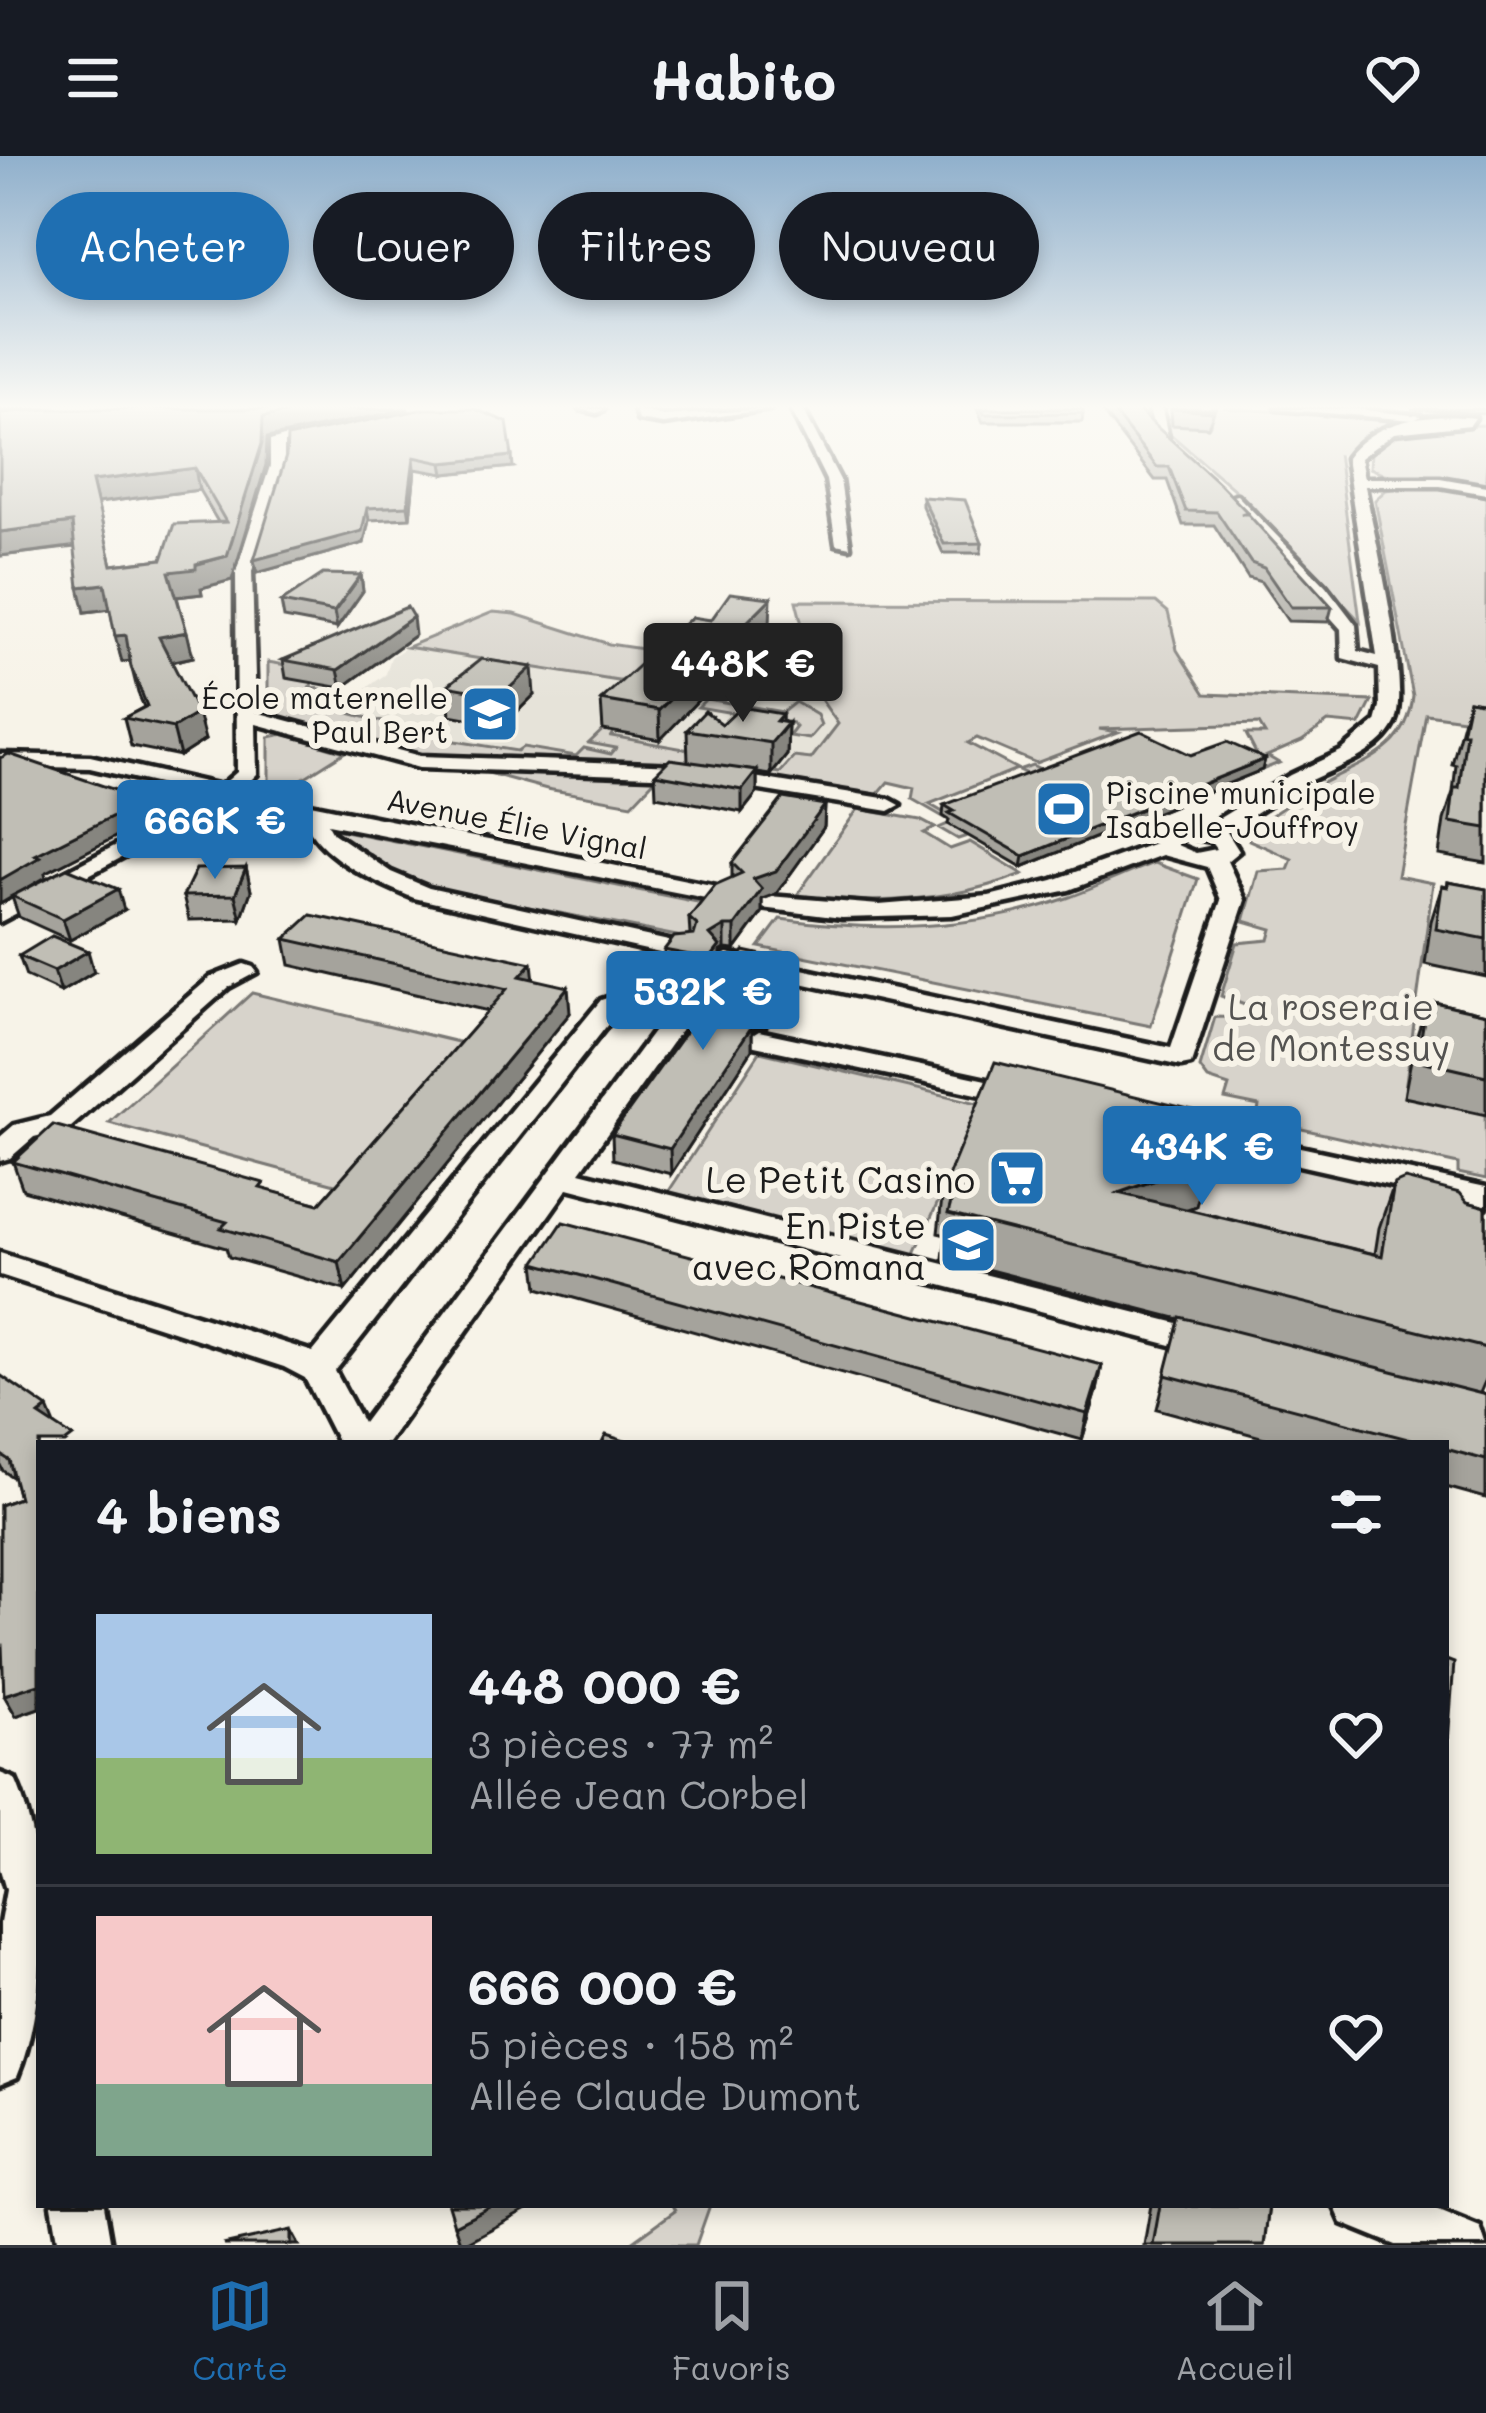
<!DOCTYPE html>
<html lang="fr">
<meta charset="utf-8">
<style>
:root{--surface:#171b24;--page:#242831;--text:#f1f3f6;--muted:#9ea1a6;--line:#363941;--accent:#1f6fb2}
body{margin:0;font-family:Mali,sans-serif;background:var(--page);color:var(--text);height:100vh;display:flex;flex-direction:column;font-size:45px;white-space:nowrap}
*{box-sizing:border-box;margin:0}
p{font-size:39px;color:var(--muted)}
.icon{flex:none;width:66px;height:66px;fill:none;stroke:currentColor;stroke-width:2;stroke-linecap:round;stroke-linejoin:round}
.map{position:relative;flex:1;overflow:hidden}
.side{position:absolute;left:36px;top:1284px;width:1413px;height:768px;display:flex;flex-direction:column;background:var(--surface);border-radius:0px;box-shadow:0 6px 18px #0003}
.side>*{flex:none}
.banner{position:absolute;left:36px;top:36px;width:1416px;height:108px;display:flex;gap:24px}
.price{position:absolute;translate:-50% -102px;padding:0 27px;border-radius:12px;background:var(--accent);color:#fff;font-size:39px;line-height:78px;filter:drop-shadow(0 3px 6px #0008)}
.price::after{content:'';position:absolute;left:50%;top:72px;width:36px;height:27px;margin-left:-18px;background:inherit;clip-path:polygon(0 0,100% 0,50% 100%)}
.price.on{background:#222;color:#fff}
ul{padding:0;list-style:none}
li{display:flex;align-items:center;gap:36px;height:300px;padding:0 60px}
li+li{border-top:3px solid var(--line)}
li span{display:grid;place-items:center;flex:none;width:336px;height:240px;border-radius:0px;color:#555}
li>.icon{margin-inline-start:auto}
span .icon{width:144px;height:144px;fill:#fffc;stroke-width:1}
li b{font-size:51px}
h2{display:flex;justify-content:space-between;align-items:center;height:144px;padding:0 60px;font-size:51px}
.tag{padding:0 42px;border-radius:54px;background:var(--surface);box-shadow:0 6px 18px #0003;font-size:42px;line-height:108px}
.tag.on{background:var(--accent);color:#fff}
header{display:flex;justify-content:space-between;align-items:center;height:156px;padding:0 60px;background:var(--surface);font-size:54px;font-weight:700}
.dock{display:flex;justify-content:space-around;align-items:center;height:168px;border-top:3px solid var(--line);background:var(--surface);font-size:33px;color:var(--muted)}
.dock a{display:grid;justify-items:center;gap:6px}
.dock .on{color:var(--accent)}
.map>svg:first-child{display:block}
.built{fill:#e6e3d9}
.green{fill:#d7d3cb;stroke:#7a7874;stroke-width:3;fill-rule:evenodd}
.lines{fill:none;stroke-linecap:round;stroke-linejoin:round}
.highway-tunnel{stroke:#d6d3c9;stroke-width:28;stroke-dasharray:28 14;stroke-linecap:butt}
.street-casing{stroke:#1c1c1c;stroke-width:9}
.street{fill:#f7f3e8;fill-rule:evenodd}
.wall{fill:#a5a39c;stroke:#1c1c1c;stroke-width:3;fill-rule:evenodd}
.shaded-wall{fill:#86857f;stroke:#1c1c1c;stroke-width:3}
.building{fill:#c0beb5;stroke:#1c1c1c;stroke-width:3;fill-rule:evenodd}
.labels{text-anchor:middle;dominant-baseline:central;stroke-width:12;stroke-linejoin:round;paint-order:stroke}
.far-poi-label{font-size:30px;fill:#1c1c1c;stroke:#f7f3e8;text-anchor:end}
.far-street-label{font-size:30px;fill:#1c1c1c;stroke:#f7f3e8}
.park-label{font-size:36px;fill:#545351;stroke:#f7f3e8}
.poi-label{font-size:36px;fill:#1c1c1c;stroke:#f7f3e8;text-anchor:end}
</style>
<header><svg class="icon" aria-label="menu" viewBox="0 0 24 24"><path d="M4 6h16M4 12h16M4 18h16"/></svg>Habito<svg class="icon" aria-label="heart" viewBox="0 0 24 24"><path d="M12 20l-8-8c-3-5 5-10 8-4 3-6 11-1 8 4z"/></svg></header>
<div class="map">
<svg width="1486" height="2089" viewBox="0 0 1486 2089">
<rect width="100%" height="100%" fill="#f7f3e8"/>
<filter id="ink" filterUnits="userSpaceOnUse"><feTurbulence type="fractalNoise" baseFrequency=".00833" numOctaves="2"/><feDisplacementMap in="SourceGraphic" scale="24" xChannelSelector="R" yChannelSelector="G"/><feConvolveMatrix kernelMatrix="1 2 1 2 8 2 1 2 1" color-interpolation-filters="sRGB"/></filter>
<g filter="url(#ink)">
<path class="built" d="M493,456L515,458L609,488L816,519L858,541L823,630L618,592L600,609L434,603L307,568L346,538L356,540L386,518L391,501L407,491Z"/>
<g class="green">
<path d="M1224,253L1434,262L1375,273L1338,297L1360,465L1236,335L1169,277L1161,261L1208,271Z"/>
<path d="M1486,269V328L1387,319L1370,312L1371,296C1398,268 1450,270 1486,269Z"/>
<path d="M1415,329L1486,339V566L1426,558L1397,720L1433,727L1404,941L1485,955L1486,1023L1458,1017V1008L1257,963L1259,950L1225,943L1229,930L1208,923L1200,912L1215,861L1248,862L1250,851L1221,840L1237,787L1269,784L1272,773L1244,765L1258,715L1288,713L1292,703L1249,684L1248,676C1271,659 1296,642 1321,628C1364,605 1407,596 1413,540L1375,344L1386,334Z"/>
<path d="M796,445L1156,446L1168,456L1177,494L1205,538L1372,545L1360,569L1328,566L1302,585L1267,600L1279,607L1022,711L973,678L958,683L939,672L952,666L912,643L914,632L888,626L877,639L685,609L667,611L632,648L547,633L268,557V506L305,512L313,527L310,531L346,538L330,552L455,585L517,595L523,591L576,600L584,592L611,598L616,592L589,587L609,568L617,569L611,580L740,603L755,613L780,617L794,601L811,603L838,568L804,519L659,498L631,525H618L407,491L493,456L515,458L609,488L815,519ZM1259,568L1265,578H1246L1262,609L1053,619L1032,609L1018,614L1037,623L948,659L929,648L1017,613L968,587L977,582L1036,607L1118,576L1099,573Z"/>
<path d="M706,543L783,556L795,546L817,559L821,569L809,583L789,580L796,571L792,567L698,551Z"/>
<path d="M284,578L345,596L280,637L269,628V581Z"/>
<path d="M858,653L920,664L935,672L924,677L950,693L970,686L1023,718C950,746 873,750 797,739Z"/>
<path d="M335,673L717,750L692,783L423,730L383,710L332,676Z"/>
<path d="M1154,707L1198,723L1151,870L759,791L780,763C874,776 976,774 1067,742C1097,732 1124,717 1154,707Z"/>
<path d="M252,837L483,892L361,1035L109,967Z"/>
<path d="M760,896L982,948L912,1104L665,1041Z"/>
<path d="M1236,997L1452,1045L1378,1103L1150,1067L1208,1003L1233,1009Z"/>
<path d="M672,2049H710L696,2089H628L675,2055Z"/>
</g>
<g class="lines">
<path class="highway-tunnel" d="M1129,253L1486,306"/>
<defs>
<g id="street">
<path d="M580,253H604L597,257Z"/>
<path d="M635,253L663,260L770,253L663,268L638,264Z"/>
<path d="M791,253H803L840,324L850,391L836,388L826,324Z"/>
<path d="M1149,253H1162L1168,281L1156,278Z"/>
<path d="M1276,253H1354L1421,260L1414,264Z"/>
<path d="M1475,262L1470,269L1394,277L1360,302L1364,322H1440L1486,330V338L1440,330H1365C1373,375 1412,532 1395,567C1380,599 1333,612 1305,627C1278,642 1252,660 1227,676L1239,695L1227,705L1245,744L1191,908L1181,910L718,809L715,804L727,797L1171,892L1221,744L1207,711L1162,699L1069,734L952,759L842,762L761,752L757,747L769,740L879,749L989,740L1053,724L1155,687L1160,674L1190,667L1205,671L1290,619L1341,595L1376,566L1380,551L1379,512L1342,502L1341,473L1224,342L1237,339L1326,430L1356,469L1358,495L1377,500L1346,302C1374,263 1430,257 1475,262ZM1190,681L1210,685L1216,693L1196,697L1177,689L1178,683Z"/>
<path d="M322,270L327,277L284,287V310L252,415L256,556L420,600L680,609L889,643L900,649L889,655L680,621L419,612L256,568L257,618L241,634L726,732L738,739L726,746L328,668L333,677L391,716L429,732L691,790L694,795L691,800L682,802L414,742C376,726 326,705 306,668L309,663L230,644L0,766V750L210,640L90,612L0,610V598L90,600L221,630L237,616L236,415L270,310V285Z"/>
<path d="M244,808L253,811L257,816L229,831L70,972L34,981L10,1002L0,1005V981L14,969L50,960L211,821Z"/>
<path d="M610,841L684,858L688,864L580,1016L1213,1176L1225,1180L1230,1188L1225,1196L1213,1200L568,1032L387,1287H338L305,1222L284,1211L0,1119V1097L313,1196L601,844ZM616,858L659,868L363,1267L335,1215Z"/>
<path d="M759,875L1023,932L1037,940L1023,948L750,889L746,883Z"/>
<path d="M1175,964L1486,1031V1051L1165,979L1161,973Z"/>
<path d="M0,1617L15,1623C50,1701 49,1844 17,1921L0,1928V1767L6,1734L0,1713Z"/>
<path d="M52,2049H104L111,2089H59Z"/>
<path d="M1334,2049H1426L1480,2071L1486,2089H1396L1342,2067Z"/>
</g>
</defs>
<use href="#street" class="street-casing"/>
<use href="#street" class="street"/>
</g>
<g class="wall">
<path d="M0,253H409L267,282L266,309L232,424L201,432L202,438L177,441L193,501L172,506L205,584L180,600L131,590L124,562L144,551L138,537L130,505L122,506L110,453L85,456L75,391L0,400ZM199,334L218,366L162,403L112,409L97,347Z"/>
<path d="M423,253L513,311L444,318L415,313L410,362L369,364L364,387L257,417L254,404Z"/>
<path d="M977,253H1082L1083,257L1082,266H983Z"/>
<path d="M1100,253H1137L1247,356L1246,358L1332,451L1328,466L1288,465L1261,426L1248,422L1214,369H1183L1167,324H1155Z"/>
<path d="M1171,253H1215L1208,271L1172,269Z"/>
<path d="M1411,253H1486V258Z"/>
<path d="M922,341L982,387L981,397H943L922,350Z"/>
<path d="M361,419L363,435L337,472L284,462L281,446Z"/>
<path d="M770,469L660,584L603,574L601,544Z"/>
<path d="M415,479L342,532L286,522L283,504Z"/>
<path d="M447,530L534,539L504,569L450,559Z"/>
<path d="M1469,544L1486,547V707L1439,699L1444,664L1453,636L1456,609L1452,608Z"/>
<path d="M782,558V566L788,567L787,599L771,619L757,617V637L742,656L656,640L655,618L688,606L687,574Z"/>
<path d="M1191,599L1265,603L1262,614L1022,711L948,668L949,664L943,660L944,649Z"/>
<path d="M0,602L150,663L45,717L46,721L22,735L124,754L70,784L19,761L12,741Z"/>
<path d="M825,649L824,671L776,738L762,743V757L735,794L725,793L720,796V814L710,827L665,818L664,794L690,779L689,762L732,722V707Z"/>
<path d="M246,712L251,735L241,763L189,764L183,740Z"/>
<path d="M1448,726L1486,733V821L1425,808L1431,765L1442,730L1447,731Z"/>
<path d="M285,783L534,823L570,857L345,1134L229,1101L226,1092L23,1034L13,1006L266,1034L319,1048L488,855L290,809Z"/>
<path d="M19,800L94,816L61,836L26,820Z"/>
<path d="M798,831L766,872L757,871L752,874V894L671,1018L613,1003L612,978L709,858L715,855L714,836Z"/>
<path d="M1434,846L1486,858V959L1404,941L1414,888L1426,852L1431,853Z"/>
<path d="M1394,1028L1486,1051V1223L1480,1237L1486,1239V1342L1446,1331V1287H1283L1157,1253L1180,1163L943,1102L946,1079L938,1077L943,1033L1196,1050L1187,1053L1375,1098L1379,1072Z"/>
<path d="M535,1107L1102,1209L1097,1235L1082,1284L538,1132Z"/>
<path d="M0,1219L39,1287V1552L16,1560L4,1539L3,1512L0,1506V1349L19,1342L14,1322L3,1315L0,1309Z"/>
<path d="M1151,2049H1269L1264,2089H1144Z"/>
</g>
<g class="shaded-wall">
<path d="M0,253H60L0,259Z"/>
<path d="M305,253H409L267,282L266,309L232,424L201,432L202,438L175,441L169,416L227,400L263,261Z"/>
<path d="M512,300L513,311L444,318L442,307Z"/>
<path d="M414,301L415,313L410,362L408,350Z"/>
<path d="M195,312L199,334L97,347L92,325Z"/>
<path d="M367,352L369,364L364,387L257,417L254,404Z"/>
<path d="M72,367L78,390L0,400V376Z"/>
<path d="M361,419L363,435L337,472L334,456Z"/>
<path d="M105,428L112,453L85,456L79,431Z"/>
<path d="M771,442L770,469L660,584L659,554Z"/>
<path d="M413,461L415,479L342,532L338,514Z"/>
<path d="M187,476L193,501L165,507L159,481Z"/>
<path d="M126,479L132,505L122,506L115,480Z"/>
<path d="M532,511L534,539L504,569L501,540Z"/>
<path d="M198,557L205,584L180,600L173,572Z"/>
<path d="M782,558V575L788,567L787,599L771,619V587L776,565Z"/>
<path d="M1265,603L1262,614L1022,711L1024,700Z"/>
<path d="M757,615V637L742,656V634Z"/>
<path d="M145,644L150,663L45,717L46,721L0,748V724L35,699Z"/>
<path d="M825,649L824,671L776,738L762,743V757L735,794V770L753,723Z"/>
<path d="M246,712L251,735L241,763L235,739Z"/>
<path d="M118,733L124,754L70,784L63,763Z"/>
<path d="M725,770V793L720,796V814L710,827V779Z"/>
<path d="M88,795L94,816L61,836L54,815Z"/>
<path d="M532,807L535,834L520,820Z"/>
<path d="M799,807L798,831L766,872L767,848Z"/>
<path d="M568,831L570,857L345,1134L339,1106Z"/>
<path d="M757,847V871L752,874V894L671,1018L670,993L742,858Z"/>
<path d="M1207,1006L1196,1050L1109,1081L1118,1037Z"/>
<path d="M1102,1209L1097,1235L1082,1284L1087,1258Z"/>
<path d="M48,1252L57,1274L39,1259Z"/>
<path d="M39,1528V1552L16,1560L4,1539Z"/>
<path d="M493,2049H536L461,2089L454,2069Z"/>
<path d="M291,2074L299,2089H291Z"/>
</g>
<g class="building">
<path d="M47,253H305L263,261L262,288L227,400L196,408V413L169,416L187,476L159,481L198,557L173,572L124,562L147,550L131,511L126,479L115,480L105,428L79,431L72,367L0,376V257ZM195,312L226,366L174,368L162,403L112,409L92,325Z"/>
<path d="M424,253H475L507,266L512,300L442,307L414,301L408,350L367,352L362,375L254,404L286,300L287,281Z"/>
<path d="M981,253H1082L1083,257L984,258Z"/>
<path d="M1111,253H1137L1221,329L1247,356L1241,358H1248L1332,451H1291L1264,412L1251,407L1217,356L1186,355L1169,311H1157Z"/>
<path d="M1174,253H1212L1211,256Z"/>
<path d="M922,341L965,344L982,387L944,388Z"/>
<path d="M323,418L361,419L334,456L281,446Z"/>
<path d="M730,437L771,442L659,554L601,544L692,461L711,464Z"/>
<path d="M407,451L413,461L338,514L283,504Z"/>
<path d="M481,503L532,511L501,540L447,530Z"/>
<path d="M1469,544L1486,547V672L1450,666L1454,632H1459L1466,577H1462Z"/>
<path d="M740,551L782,558L776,565L788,567L771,587L687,574L705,555L722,568Z"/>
<path d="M1141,575L1191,599L1227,586L1265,603L1024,700L949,657L954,655L944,649Z"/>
<path d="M9,598L145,644L35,699L40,701L0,724V602Z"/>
<path d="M670,603L757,615L742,634L655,618Z"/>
<path d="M783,642L825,649L776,715L753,723L762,733L735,770H725L710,779L720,790L710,803L664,794L674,781L694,779L697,769L689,762L715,729L742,717L732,707Z"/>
<path d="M67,712L118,733L63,763L12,740Z"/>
<path d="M246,712L235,739L183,740L196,713Z"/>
<path d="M1448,726L1486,733V783L1436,773L1442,730L1448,731Z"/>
<path d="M311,759L532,807L520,820L568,831L339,1106L221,1072L227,1066L13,1006L53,969L264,1027L260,1032L319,1048L507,833L285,783Z"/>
<path d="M52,780L88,795L54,815L19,800Z"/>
<path d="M744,795L799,807L767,848L757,847L742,858L752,870L670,993L612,978L699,857L709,858L722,851L724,844L714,836Z"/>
<path d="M1434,846L1486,858V920L1417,904L1426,852L1433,853Z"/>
<path d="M995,906L1218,960L1207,1006L1118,1037L1382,1100L1394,1028L1405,1023L1460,1037L1467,1046L1486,1051V1192L948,1058L954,1035L943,1033Z"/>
<path d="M563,1066L1102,1209L1087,1258L535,1107Z"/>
<path d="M1180,1161L1486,1239V1304L1446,1293V1287H1423L1165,1219Z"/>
<path d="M0,1219L48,1252L39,1259L73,1281L65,1287H39V1528L4,1539L2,1489H0V1349L19,1342L9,1304L0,1298Z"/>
<path d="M606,1279L631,1287H602Z"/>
<path d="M1446,1504L1454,1507L1446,1613Z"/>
<path d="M448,2049H493L454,2069Z"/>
<path d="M1160,2049H1269L1264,2089H1153Z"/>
<path d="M291,2074V2089H223Z"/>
</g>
</g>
<linearGradient id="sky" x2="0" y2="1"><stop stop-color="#90b0cc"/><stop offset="0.46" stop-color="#fbfaf5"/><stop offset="1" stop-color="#fbfaf5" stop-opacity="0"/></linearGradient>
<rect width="1486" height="545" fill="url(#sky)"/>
<defs>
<symbol id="school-square" viewBox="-11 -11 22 22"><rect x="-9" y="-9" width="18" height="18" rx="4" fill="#1f6fb2" stroke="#f7f3e8"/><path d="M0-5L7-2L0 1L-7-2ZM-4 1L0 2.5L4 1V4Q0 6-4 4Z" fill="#fff"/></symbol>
<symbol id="stadium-square" viewBox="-11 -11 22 22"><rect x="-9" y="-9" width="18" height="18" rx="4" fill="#1f6fb2" stroke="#f7f3e8"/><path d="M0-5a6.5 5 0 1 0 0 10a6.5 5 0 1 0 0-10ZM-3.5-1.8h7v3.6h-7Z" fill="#fff"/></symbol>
<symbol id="supermarket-square" viewBox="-11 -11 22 22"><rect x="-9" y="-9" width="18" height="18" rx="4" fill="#1f6fb2" stroke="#f7f3e8"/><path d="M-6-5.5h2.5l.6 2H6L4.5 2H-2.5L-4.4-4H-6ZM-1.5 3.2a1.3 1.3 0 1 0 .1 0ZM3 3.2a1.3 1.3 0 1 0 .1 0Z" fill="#fff"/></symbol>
</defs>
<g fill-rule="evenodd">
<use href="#school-square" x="457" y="525" width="66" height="66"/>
<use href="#stadium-square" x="1031" y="620" width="66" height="66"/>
<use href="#supermarket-square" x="984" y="989" width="66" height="66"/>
<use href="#school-square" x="935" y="1056" width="66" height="66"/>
</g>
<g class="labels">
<g class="far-poi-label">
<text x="448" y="541">École maternelle<tspan x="448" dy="34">Paul Bert</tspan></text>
<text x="1106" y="636" text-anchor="start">Piscine municipale<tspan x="1106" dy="34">Isabelle-Jouffroy</tspan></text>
</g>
<g class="far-street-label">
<text transform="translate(517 667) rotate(11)">Avenue Élie Vignal</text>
</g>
<g class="park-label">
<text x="1331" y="849">La roseraie<tspan x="1331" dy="41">de Montessuy</tspan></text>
</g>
<g class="poi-label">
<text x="975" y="1022">Le Petit Casino</text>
<text x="926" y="1068">En Piste<tspan x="926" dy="41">avec Romana</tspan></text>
</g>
</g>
</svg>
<b class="price on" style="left:743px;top:569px">448K €</b>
<b class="price" style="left:215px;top:726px">666K €</b>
<b class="price" style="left:703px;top:897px">532K €</b>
<b class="price" style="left:1202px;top:1052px">434K €</b>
<div class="banner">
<a class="tag on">Acheter</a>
<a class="tag">Louer</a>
<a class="tag">Filtres</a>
<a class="tag">Nouveau</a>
</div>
<section class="side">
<h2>4 biens<svg class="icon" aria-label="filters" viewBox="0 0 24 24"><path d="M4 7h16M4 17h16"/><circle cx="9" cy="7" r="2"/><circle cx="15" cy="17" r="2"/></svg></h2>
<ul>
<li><span style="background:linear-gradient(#a9c7e8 60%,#8fb573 0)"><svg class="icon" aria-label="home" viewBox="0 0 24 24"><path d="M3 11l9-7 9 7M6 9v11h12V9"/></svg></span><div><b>448 000 €</b><p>3 pièces · 77 m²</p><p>Allée Jean Corbel</p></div><svg class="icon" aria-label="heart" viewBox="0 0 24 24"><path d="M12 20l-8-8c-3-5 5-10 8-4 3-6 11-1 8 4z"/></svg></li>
<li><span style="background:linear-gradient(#f6c9c9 70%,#7fa58c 0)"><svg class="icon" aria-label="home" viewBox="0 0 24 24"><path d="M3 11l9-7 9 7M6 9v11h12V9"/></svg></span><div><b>666 000 €</b><p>5 pièces · 158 m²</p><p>Allée Claude Dumont</p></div><svg class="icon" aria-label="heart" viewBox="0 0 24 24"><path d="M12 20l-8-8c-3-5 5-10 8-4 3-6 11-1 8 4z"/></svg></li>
</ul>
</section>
</div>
<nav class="dock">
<a class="on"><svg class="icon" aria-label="map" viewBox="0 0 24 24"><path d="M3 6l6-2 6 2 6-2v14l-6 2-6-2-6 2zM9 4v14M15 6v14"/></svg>Carte</a>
<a><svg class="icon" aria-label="saved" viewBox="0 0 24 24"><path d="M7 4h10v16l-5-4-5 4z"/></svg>Favoris</a>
<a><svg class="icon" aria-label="home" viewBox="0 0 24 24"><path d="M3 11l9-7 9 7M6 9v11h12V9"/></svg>Accueil</a>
</nav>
